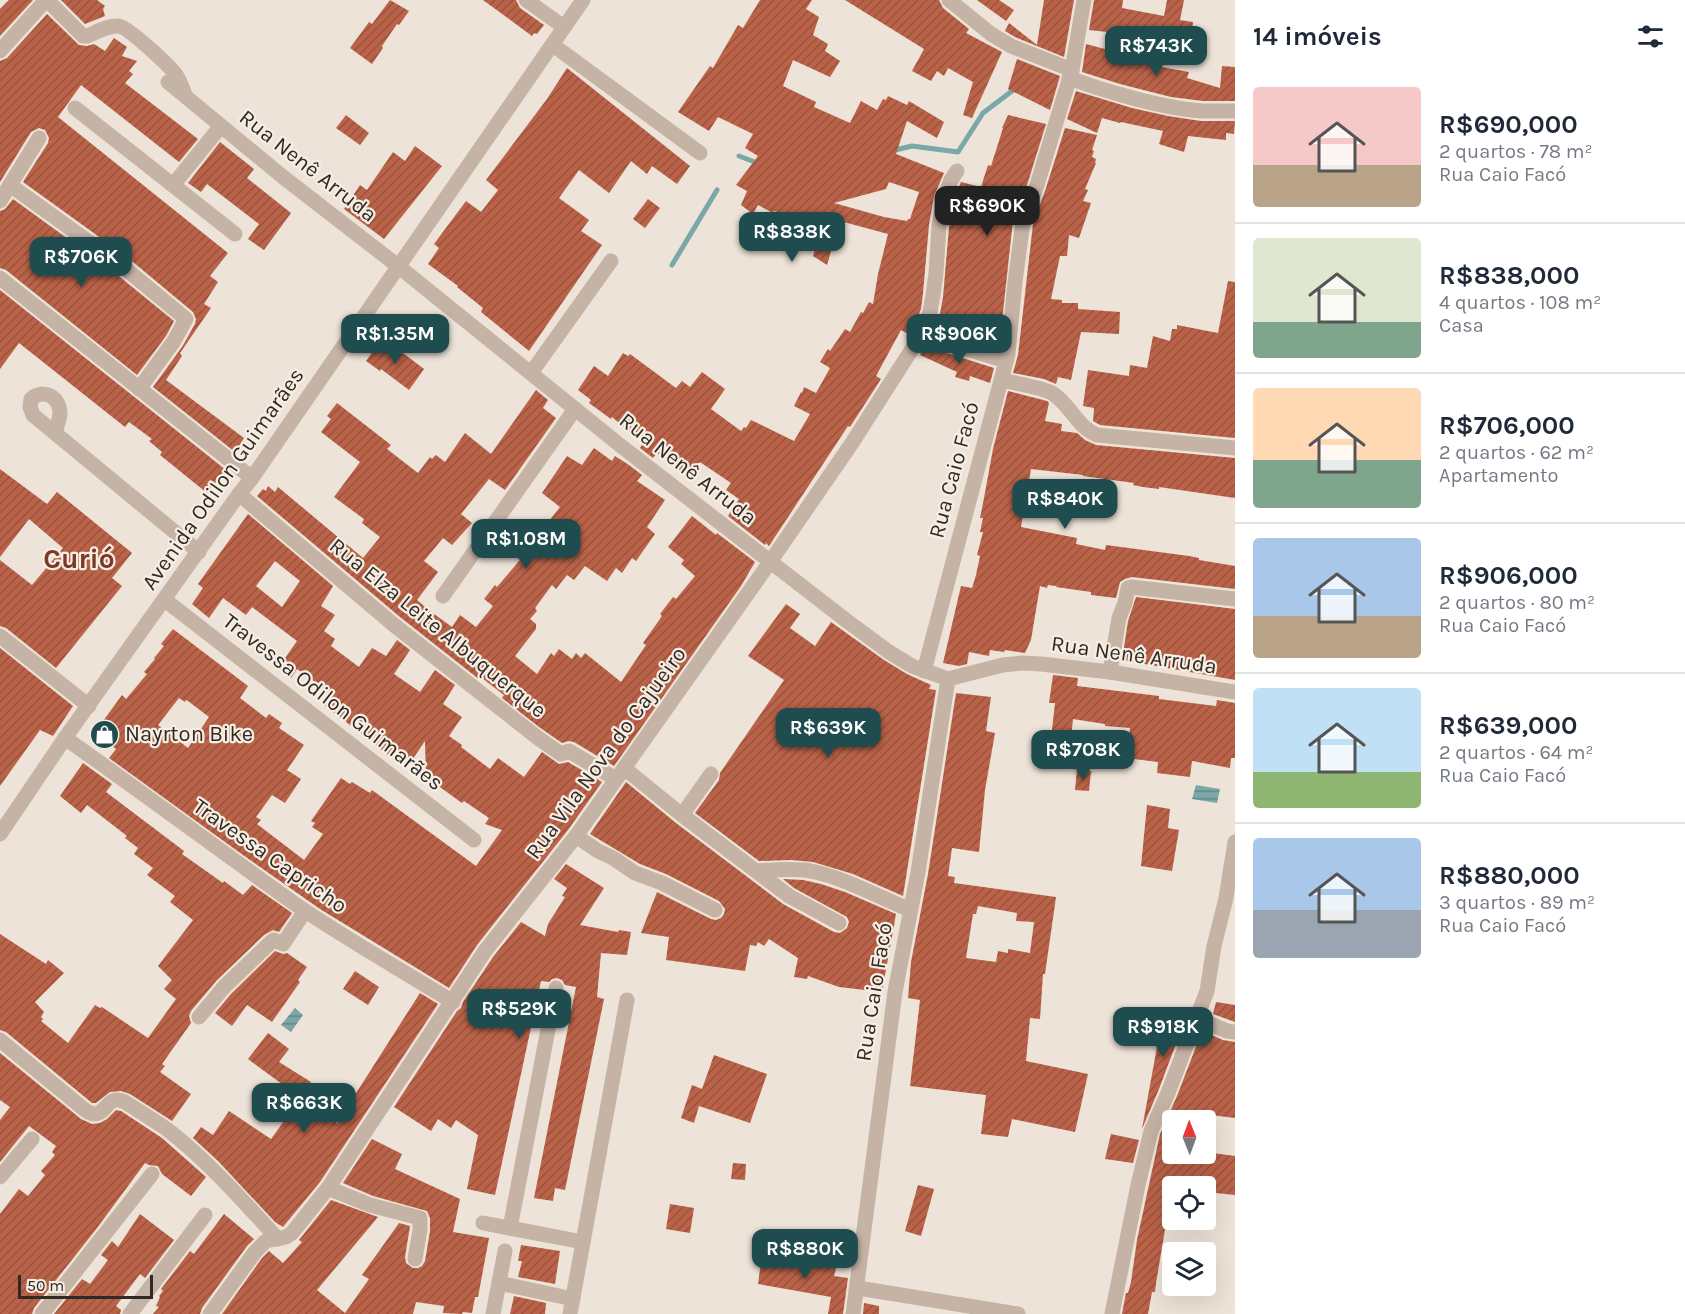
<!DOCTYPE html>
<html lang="pt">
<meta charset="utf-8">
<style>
:root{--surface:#fff;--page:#f2f2f3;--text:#1f2937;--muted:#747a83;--line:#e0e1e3;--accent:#1f4c4f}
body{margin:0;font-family:Karla,sans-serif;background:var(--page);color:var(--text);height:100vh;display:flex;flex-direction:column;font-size:22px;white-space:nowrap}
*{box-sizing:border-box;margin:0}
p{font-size:20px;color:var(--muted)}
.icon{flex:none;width:33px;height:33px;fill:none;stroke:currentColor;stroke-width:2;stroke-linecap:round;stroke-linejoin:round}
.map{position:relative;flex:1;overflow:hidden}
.side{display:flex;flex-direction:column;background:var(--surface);width:450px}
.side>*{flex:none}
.needle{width:39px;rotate:359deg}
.controls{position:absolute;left:1162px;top:1110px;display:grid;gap:12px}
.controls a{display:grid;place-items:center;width:54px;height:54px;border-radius:6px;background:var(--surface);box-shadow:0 6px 24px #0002;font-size:30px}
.scale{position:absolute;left:18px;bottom:15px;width:135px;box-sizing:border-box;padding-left:6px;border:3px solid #312926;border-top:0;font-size:16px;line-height:21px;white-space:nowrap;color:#312926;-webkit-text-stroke:4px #f7eee3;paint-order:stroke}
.price{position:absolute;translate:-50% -51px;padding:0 14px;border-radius:12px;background:var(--accent);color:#fff;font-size:20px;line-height:39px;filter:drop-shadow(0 2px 3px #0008)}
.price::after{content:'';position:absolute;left:50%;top:36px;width:18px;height:14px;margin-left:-9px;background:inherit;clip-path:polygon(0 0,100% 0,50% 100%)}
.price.current{background:#222;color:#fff}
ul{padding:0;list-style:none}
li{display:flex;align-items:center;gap:18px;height:150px;padding:0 18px}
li+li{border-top:2px solid var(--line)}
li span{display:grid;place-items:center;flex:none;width:168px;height:120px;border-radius:6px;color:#555}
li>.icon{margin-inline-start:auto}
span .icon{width:72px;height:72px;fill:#fffc;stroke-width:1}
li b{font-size:26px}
h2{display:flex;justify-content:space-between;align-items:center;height:72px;padding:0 18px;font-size:26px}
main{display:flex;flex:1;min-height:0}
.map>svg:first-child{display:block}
.water{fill:url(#water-rules)}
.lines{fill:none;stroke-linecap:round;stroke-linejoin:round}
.stream{stroke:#7aa7a8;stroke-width:5}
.building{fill:url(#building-hatch);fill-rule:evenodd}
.minor{stroke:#c5b3a5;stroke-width:15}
.labels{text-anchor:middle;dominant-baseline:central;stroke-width:4.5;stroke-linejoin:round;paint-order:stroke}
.street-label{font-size:22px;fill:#312926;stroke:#f7eee3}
.poi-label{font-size:22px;fill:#312926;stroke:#f7eee3;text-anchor:start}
.district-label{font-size:28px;font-weight:bold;fill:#793926;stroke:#f7eee3}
</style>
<main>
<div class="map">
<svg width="1235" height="1314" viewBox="0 0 1235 1314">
<defs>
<pattern id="water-rules" width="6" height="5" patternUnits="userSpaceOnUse" patternTransform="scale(1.5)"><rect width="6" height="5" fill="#7aa7a8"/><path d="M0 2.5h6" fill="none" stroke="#658889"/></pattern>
<pattern id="building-hatch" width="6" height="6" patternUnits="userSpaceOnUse" patternTransform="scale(1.5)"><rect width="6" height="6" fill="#bb6349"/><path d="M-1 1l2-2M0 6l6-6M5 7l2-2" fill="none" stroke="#99523d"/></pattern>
</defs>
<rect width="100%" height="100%" fill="#eee3d8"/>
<g class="water">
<path d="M1196,785L1220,789L1217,803L1192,799Z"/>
<path d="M295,1008L303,1015L291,1032L281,1025Z"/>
</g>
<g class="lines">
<g class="stream">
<path d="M891,151L912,146L958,152L983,113L1016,88"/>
<path d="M739,156L760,164"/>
<path d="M672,265L717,190"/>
</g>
</g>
<g class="building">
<path d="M9,0H33L0,36V9Z"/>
<path d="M61,0H97L105,6L103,9L105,16L85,24Z"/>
<path d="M390,0L409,11L399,25L397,24L382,46L383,48L372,64L350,48L369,22L372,24Z"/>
<path d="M483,0H516L520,8L544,25L537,34L534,33L532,36Z"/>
<path d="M760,0H812L806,9L819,17L813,35L828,44L825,51L840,61L830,77L793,60L783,86L816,102L814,107L850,123L861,101L877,110L883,99L886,100L888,96L907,105L909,101L944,122L937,138L907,121L896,154L944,173L934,196L929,225L923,293L921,309L912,331L910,335L901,330L876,376L881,379L850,427L848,426L769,546L766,543L765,545L728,516L739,499L726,490L731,483L700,462L689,477L657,453L653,458L640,448L643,443L612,417L611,419L589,403L591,400L578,390L594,366L608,376L623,353L628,356L630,354L676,388L682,381L690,387L702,372L725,389L711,409L741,431L744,427L746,428L751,420L794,441L810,414L794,406L801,392L802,393L804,387L816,393L830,368L820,362L828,349L830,351L845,329L850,332L861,312L863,313L869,302L873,304L878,274L888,234L840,221L827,265L813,256L821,230L802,223L803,220L774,211L773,213L758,205L753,214L741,205L747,191L736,185L758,156L745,148L753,134L718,117L709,131L678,112L710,66L713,68L738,25L743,28ZM889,182L919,192L910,219H908L907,221L884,217L834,203L886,189Z"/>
<path d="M845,0H939L943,8L969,29L966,33L1002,52L972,118L963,115L973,82L948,68L944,76L937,71L931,81L912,71L924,49Z"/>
<path d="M977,0H999L1014,10L1006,21Z"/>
<path d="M1044,0H1074L1064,57L1015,37L1005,31L1009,23L1037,45Z"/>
<path d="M1094,0H1123L1122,8L1164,16L1167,0H1184L1180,20L1193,22L1191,41L1089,30Z"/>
<path d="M47,14L79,45L87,46L94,44L105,51L114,38L127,47L122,56L137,61L129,71L133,74L125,83L198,139L179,162L81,85L58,117L228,253L210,276L218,282L204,304L211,308L180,353L182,356L166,380L244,438L235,452L153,387L182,347L195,324L196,319L193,312L127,257L23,182L48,143L49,138L45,130L39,128L31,132L0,182V61L7,58Z"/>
<path d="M1086,44L1135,57L1134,62L1189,72L1187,78L1220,88L1222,66L1235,67V101H1203L1171,97L1120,84L1082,72Z"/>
<path d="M1017,59L1060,76L1050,110L1008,89Z"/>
<path d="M567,68L690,166L677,184L652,166L647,174L631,161L609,193L579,170L559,198L589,220L581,231L602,245L529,351L481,312L483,308L457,287L458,286L428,264L439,248L434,244L466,201L481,212L498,190L486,180L547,99Z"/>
<path d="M1076,91L1132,108L1168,116L1201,121H1235L1234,134L1226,133V140L1188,136L1184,152L1159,144L1163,131L1121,122L1120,123L1102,118L1097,133L1067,119Z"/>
<path d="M346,115L369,133L360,145L336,128Z"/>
<path d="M1008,115L1046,124L1028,182L1013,220L999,349L934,329L940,314L943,297L949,227L953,201L961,182L981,187L988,165L991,166L1003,128H1002Z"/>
<path d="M1065,128L1097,135L1092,150L1094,151L1092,157L1096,159L1095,163H1096L1085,189L1088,190L1083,201L1091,203L1079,238L1069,235L1067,256H1060L1051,299L1062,300V303H1078V309L1120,312L1119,334L1081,332L1071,380L1058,377L1056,384L1044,379L1013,373L1018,355L1033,224L1046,188Z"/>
<path d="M220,142L254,169L247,178L291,213L264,250L248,239L259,224L207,184L201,192L188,183Z"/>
<path d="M415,146L442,166L384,239L344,209L360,185L367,190L393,152L405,161Z"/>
<path d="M13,199L115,273L174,321L166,336L137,375L6,270L0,268V211L5,209Z"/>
<path d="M648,199L660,208L645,228L633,219Z"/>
<path d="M1228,281L1235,282V438L1100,425L1093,421L1094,408L1083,406L1088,370L1129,376L1130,365L1147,368L1153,336L1170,341L1172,329H1177V325L1218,333Z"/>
<path d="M0,290L226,470L207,493L160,455L162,452L149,441L152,439L129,422L125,427L19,343L0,369Z"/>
<path d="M381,340L402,354L403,353L424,369L409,390L381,369L380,371L366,361Z"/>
<path d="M925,346L994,368L990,383L970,376L969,381L955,377L957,372L920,355Z"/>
<path d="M536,390L548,400L543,408L556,418L505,490L489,479L461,514L472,523L452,545L443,538L424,561L438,572L417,600L430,611L452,627L460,615L476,627L493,606L484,599L495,585L497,587L520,560L508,550L519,536L515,533L526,519L541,531L560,507L542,493L567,456L582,465L594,448L612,461L615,456L629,465L642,475L637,481L665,500L647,527L655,534L636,561L632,558L622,573L616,568L607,581L585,566L574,580L567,575L556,589L552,585L535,608L537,611L530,619L536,624V629L515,656L537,674L551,653L554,656L559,649L572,659L576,653L581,658L585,653L621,682L646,645L643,643L662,616L660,614L673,597L676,599L695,576L681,564L684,560L668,547L692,516L716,535L717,533L755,562L741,586L614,766L574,742L569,741L562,743L539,727L502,698L504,695L482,678L480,680L400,617L257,496L263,489L266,491L268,486L275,492L278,487L363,558L380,537L362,523L364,519L334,497L360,462L321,432L331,419L327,416L337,403L391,445L387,449L418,473L430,457L432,459L436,455L445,462L465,433L491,454Z"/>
<path d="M1008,391L1047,401L1049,403L1045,421L1062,424L1061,431L1077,433L1085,440L1096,445L1235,458V498L1159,487V489L1143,487L1133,485L1134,483L1083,476V475L1031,469L1021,527L1077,538L1076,544L1105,550L1106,545L1189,556L1199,558V560L1235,566V589L1132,577L1125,579L1120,582L1116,598L1091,595V592L1056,587L1057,585L1056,586L1048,585L1047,588L1040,586L1031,640L1025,653L1005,650L1004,652L990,650L989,656L969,652L967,664L959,666L943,663L961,586L972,588L976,575L980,556L977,555L983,532H980L983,518H980L984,498L993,449Z"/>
<path d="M0,469L47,504L57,492L132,553L112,578L122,586L56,668L6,628L0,626V560L32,585L63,548L29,519L0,557Z"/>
<path d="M248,514L333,586L321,606L335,615L324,631L335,639L331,646L359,667L372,648L386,656L397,640L410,650L394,674L420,692L435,670L455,685L443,704L462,717L449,736L462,745L461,747L490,769L498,758L524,777L542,752L559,764L568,762L602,782L568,830L477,945L449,988L320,909L243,855L109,758L116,749L95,732L122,695L126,699L147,674L144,672L155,659L154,658L164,646L161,644L173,629L248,686L240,698L266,718L269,714L282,723L279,728L304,745L287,770L301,779L285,803L272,795L256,817L261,820L257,824L304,860L323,834L312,827L315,823L311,821L341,778L350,784L352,782L370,793L372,790L476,866L502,830L485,824L489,818L464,801L462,803L426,777L425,741L406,769L322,703L329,692L297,669L291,678L278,668L297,641L252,607L246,615L223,598L209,618L192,604L203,588L198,584ZM275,561L300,581L282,607L256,586ZM179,698L185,702L186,700L188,701L209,717L188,748L158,725Z"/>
<path d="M1136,597L1235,609V680L1122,660L1128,621Z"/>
<path d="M786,604L800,614L790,628L815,646L831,622L884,660L907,674L931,685L929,689L936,690L903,896L853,874L813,862L791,860L759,861L695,813L719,780L720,773L784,680L748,656Z"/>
<path d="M0,648L73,706L53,736L40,730L0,786Z"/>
<path d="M1053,675L1078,678L1077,686L1159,696V699L1216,706L1217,700L1235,703V758H1231L1230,768L1192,761L1190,777L1157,773L1158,762L1126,758L1130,728L1105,726V724L1073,719L1070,748L1050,747L1055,703H1049Z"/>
<path d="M956,693L991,697L986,731L995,733L985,790L979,852L952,848L948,876L955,877L954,883L1056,897L1045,974H1043L1040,1019L1030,1018L1026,1061L1088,1074L1075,1132L1012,1119L1008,1137L981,1134L986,1095L910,1086L920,1000L908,998L911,962L928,874ZM978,906L1017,913L1016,921L1034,922L1030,953L1008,949V953L998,951L996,962L966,958L973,914H976Z"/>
<path d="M83,763L112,784L106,792L184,851L182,854L223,883L224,881L243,895L252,885L292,913L279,932L273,930L264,935L217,980L191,1011L189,1016L191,1023L162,1064L165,1066L160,1072L191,1094L172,1121L130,1094L121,1091L110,1092L96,1103H92L6,1032L0,1030V934L46,964L48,960L64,973L35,1002L44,1012L41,1017L43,1019L41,1021L68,1043L95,1005L100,1008L102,1007L148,1038L176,999L164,989L172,980L158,966L193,920L170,902L175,896L147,875L153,868L134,854L138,848L125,838L127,836L87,805L81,813L60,796Z"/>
<path d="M1077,770L1091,771L1089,791L1075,790Z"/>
<path d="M626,782L676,823L783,904L834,932L840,933L847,928L849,922L847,917L794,888L783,879L803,880L821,884L845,892L896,914L882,992L839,987L808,976L807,979L794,977L798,958L769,939L764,946L758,942L756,946L750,945L745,971L666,960L669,937L641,933L657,892L711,919L716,920L721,918L724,914L725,909L719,901L666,874L640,864L590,834Z"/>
<path d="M1147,805L1170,809L1168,828L1179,830L1172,871L1141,866Z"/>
<path d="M566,864L604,888L580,925L618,932L619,930L631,932L627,955L601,953L597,997L604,999L565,1190L555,1188L553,1201L534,1198L576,987L565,985L562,980L557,978L552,979L549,982L541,981L495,1195L467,1189L478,1135L456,1120L451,1128L438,1119L431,1131L394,1107L457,1011L461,1008L463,1002L493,957L521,922L545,936L548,924L565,897L562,896L567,888L554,879Z"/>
<path d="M275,951L283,954L287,953L307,967L298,980L300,982L272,1022L247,1005L232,1026L215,1013L231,994Z"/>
<path d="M355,971L379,987L368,1005L343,989Z"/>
<path d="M420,993L438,1004L320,1182L283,1227L275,1222L218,1161L193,1138L201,1127L213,1135L229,1111L271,1139L302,1096L337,1123Z"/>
<path d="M1216,1002L1235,1005V1022L1213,1014Z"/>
<path d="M1180,1011L1188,1012L1159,1089L1142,1129L1161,1025L1176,1028Z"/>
<path d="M1202,1031L1223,1040L1235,1042V1118L1186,1112L1184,1120H1173V1154H1206V1152L1235,1156V1195L1206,1192V1186L1173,1182L1156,1283L1155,1292H1152L1148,1314H1122L1126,1293H1128L1131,1282L1137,1240L1160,1134L1177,1096Z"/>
<path d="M268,1033L289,1049L279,1062L311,1082L301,1098L248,1059Z"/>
<path d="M0,1053L81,1119L92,1124L100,1123L107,1119L116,1110L121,1111L162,1138L206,1177L191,1196L162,1174L158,1166L149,1165L145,1163L97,1228L34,1308L32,1314H0V1214L19,1189L28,1196L45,1175L41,1171L55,1155L52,1152L56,1146L29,1126L0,1162V1120L10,1107L0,1100Z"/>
<path d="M714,1055L767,1074L750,1123L699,1106L694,1123L681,1118L692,1085L702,1089Z"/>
<path d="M1111,1134L1139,1140L1133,1163L1105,1159Z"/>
<path d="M372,1139L402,1154L395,1169L460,1199L453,1232L489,1238L478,1297H475L472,1313L463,1312L462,1314L443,1313L444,1306L416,1302L413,1314H222L262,1258L269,1251L283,1263L302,1242L299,1240L331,1200L378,1217L317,1290L345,1313L369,1279L362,1275L399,1223L410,1226L405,1257L406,1263L413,1268H418L422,1266L425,1261L430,1231V1218L427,1211L373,1196L343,1183Z"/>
<path d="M733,1163L746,1164L745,1180L731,1179Z"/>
<path d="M918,1185L934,1189L921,1236L905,1231Z"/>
<path d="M670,1204L694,1208L690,1233L666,1229Z"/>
<path d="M140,1214L174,1240L145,1278L140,1274L116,1306L121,1310L120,1314H54L82,1279L90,1284L108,1260L101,1255L112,1241L118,1247Z"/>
<path d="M224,1214L254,1239L247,1246L202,1308L200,1314H153L159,1307L156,1306L160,1297L159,1296L163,1291L161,1289L190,1251L194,1254Z"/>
<path d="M521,1245L560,1251L555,1284L518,1277L522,1261H518Z"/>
<path d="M762,1254L836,1268L834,1276L848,1278L843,1314H828L831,1297L758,1284Z"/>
<path d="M514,1296L546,1303L545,1314H510Z"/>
<path d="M864,1303L879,1306V1314H863Z"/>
</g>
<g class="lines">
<g class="minor">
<path d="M47,0L83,36H87C97,32 108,25 119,26C129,28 165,62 173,71C179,77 181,85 184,92"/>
<path d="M526,0L564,27"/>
<path d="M949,0L991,34L1011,46L1072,70"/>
<path d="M553,45L700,153"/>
<path d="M0,51L46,0"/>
<path d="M1069,78C1107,92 1162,108 1202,111C1213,111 1224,111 1235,111"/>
<path d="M168,82L283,177L398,266L621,446L847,621L889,652L912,666L948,679L1003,665L1022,663L1041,664L1110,672L1235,692"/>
<path d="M75,108L235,234"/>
<path d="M10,185L121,265L186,319L174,341L139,389"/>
<path d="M173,185L221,126"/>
<path d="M0,201L39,138"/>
<path d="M0,278L252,478"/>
<path d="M921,335L1006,361"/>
<path d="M531,373L611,261"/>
<path d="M1001,380C1014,383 1041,387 1052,393C1070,404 1077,427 1097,435L1235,448"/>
<path d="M55,433C57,427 59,421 60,414C60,397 45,388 31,399L30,407L33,415L199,552"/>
<path d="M239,494L394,625L538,738L561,754L569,751L616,779"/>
<path d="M443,596L575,409"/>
<path d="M165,600L474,840"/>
<path d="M0,636L89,706"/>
<path d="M924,671L1008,354L1015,282L1023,222L1037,185L1072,70L1084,0"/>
<path d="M1110,672L1119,618L1125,603L1128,588L1131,587L1235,599"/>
<path d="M65,738C143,793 218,849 295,904C346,939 400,969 453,1002"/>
<path d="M624,768L682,815L789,896L839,923"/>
<path d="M682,815L711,774"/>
<path d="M0,834L65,738L239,494L252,478L583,0"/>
<path d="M576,836L598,851L613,858L635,873L662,883L715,910"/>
<path d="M756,871C774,870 793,868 811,871C845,878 879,897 910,910"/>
<path d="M199,1017L224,987L271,942L274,940L283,944L305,911"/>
<path d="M1197,1018L1227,1031L1235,1032"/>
<path d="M0,1040L85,1110C86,1111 92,1114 94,1114C108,1114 106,1094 125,1102C139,1111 154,1120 168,1130C209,1162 243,1201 278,1239"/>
<path d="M0,1177L32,1139"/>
<path d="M328,1188L370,1205L420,1218V1230L415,1259"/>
<path d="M483,1223L583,1242"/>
<path d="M510,1228L556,988"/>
<path d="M499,1283L573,1299"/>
<path d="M858,1288L1018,1314"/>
<path d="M42,1314L152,1174"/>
<path d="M130,1314L205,1215"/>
<path d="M210,1314L255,1252L266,1241L286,1237L292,1233L328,1188L485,951L576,836L770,562L852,443L921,335L930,312L933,295L936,273L939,226L944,198L951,180L957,171"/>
<path d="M493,1314L505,1251"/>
<path d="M570,1314L627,1000"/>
<path d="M853,1314L895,992L918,872L948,679"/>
<path d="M1112,1314L1138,1185L1151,1131L1168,1093L1207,991L1214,946L1226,898L1235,842"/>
</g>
</g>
<defs>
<symbol id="shop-disc" viewBox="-11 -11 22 22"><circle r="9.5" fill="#1f4c4f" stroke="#f7eee3"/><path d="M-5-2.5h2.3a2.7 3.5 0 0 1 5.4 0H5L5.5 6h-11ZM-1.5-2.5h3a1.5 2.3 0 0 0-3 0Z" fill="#fff"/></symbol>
</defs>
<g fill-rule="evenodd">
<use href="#shop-disc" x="88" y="718" width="33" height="33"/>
</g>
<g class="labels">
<g class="street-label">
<text transform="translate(308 166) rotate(38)">Rua Nenê Arruda</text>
<text transform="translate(688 469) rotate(38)">Rua Nenê Arruda</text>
<text transform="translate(954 470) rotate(-75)">Rua Caio Facó</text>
<text transform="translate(223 479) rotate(-55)">Avenida Odilon Guimarães</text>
<text transform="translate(438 628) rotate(39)">Rua Elza Leite Albuquerque</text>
<text transform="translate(1134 655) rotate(8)">Rua Nenê Arruda</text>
<text transform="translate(333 702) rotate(38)">Travessa Odilon Guimarães</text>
<text transform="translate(606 753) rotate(-54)">Rua Vila Nova do Cajueiro</text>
<text transform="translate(270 856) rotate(35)">Travessa Capricho</text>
<text transform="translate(874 992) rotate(-81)">Rua Caio Facó</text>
</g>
<g class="poi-label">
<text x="125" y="734">Nayrton Bike</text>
</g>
<g class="district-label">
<text x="79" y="558">Curió</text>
</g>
</g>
</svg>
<div class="controls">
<a><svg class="needle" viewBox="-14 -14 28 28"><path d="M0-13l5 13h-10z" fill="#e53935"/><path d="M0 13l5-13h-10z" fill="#747a83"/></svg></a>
<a><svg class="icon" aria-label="locate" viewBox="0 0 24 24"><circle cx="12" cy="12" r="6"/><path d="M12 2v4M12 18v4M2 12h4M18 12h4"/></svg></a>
<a><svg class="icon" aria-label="layers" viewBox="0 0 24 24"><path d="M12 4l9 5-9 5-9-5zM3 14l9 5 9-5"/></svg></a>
</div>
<div class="scale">50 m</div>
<b class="price" style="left:1156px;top:77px">R$743K</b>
<b class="price current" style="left:987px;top:237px">R$690K</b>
<b class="price" style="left:792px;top:263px">R$838K</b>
<b class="price" style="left:81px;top:288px">R$706K</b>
<b class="price" style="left:395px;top:365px">R$1.35M</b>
<b class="price" style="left:959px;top:365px">R$906K</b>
<b class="price" style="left:1065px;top:530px">R$840K</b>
<b class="price" style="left:526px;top:570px">R$1.08M</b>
<b class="price" style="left:828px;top:759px">R$639K</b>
<b class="price" style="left:1083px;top:781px">R$708K</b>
<b class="price" style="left:519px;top:1040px">R$529K</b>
<b class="price" style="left:1163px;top:1058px">R$918K</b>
<b class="price" style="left:304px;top:1134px">R$663K</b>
<b class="price" style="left:805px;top:1280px">R$880K</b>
</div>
<section class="side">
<h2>14 imóveis<svg class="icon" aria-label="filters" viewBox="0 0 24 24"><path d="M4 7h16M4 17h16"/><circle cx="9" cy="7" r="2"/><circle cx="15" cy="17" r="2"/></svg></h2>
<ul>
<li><span style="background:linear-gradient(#f6c9c9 65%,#b9a48a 0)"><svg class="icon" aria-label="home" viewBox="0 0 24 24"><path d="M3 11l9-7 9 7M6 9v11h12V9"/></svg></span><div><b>R$690,000</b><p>2 quartos · 78 m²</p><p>Rua Caio Facó</p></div></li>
<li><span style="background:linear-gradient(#dfe7d0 70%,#7fa58c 0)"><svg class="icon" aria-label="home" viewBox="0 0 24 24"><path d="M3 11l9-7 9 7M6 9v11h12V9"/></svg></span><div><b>R$838,000</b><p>4 quartos · 108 m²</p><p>Casa</p></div></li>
<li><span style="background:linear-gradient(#ffd9b3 60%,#7fa58c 0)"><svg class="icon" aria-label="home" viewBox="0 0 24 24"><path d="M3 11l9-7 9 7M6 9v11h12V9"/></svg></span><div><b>R$706,000</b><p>2 quartos · 62 m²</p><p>Apartamento</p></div></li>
<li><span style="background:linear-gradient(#a9c7e8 65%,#b9a48a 0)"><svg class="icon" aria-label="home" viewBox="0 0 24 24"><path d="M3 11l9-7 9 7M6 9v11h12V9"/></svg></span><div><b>R$906,000</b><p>2 quartos · 80 m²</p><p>Rua Caio Facó</p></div></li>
<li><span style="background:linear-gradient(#bfe0f5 70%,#8fb573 0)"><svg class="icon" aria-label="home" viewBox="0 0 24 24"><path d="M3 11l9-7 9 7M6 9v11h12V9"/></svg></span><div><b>R$639,000</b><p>2 quartos · 64 m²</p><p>Rua Caio Facó</p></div></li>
<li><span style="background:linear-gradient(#a9c7e8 60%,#9aa5b1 0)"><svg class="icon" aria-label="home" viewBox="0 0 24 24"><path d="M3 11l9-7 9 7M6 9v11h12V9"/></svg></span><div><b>R$880,000</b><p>3 quartos · 89 m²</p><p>Rua Caio Facó</p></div></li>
</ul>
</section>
</main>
